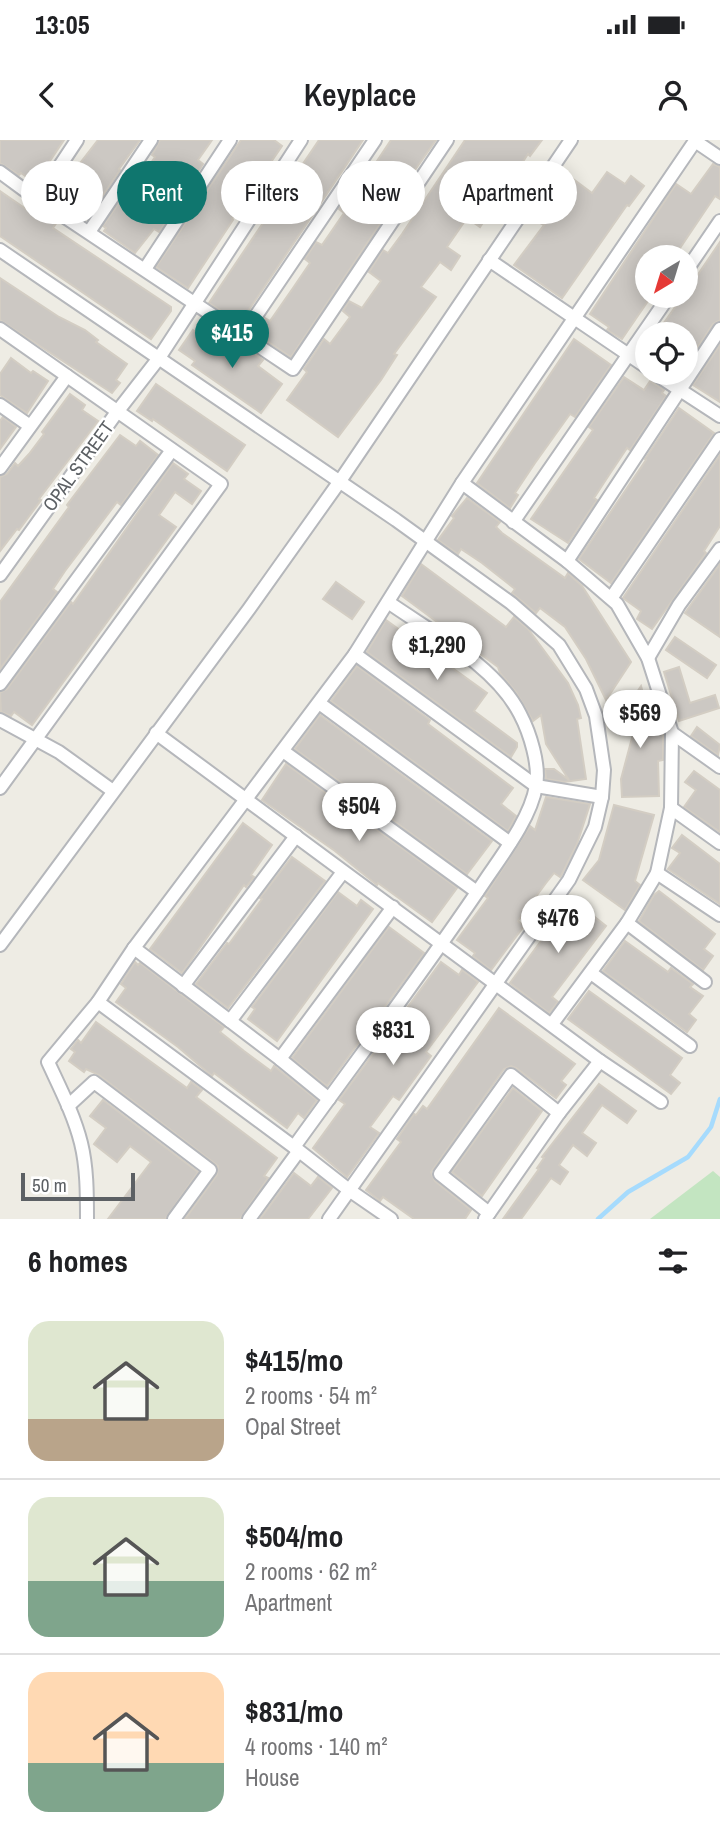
<!DOCTYPE html>
<meta charset="utf-8">
<style>
:root{--surface:#fff;--page:#f2f2f2;--text:#202124;--muted:#757577;--line:#e0e0e0;--accent:#0f766e}
body{margin:0;font-family:"Archivo Narrow",sans-serif;background:var(--page);color:var(--text);height:100vh;display:flex;flex-direction:column;font-size:26px;white-space:nowrap}
*{box-sizing:border-box;margin:0}
p{font-size:23px;color:var(--muted)}
.icon{flex:none;width:38px;height:38px;fill:none;stroke:currentColor;stroke-width:2;stroke-linecap:round;stroke-linejoin:round}
.map{position:relative;height:1079px;overflow:hidden}
.side{display:flex;flex-direction:column;background:var(--surface);flex:1}
.side>*{flex:none}
.hud{position:absolute;left:21px;top:21px;width:679px;height:63px;display:flex;gap:14px}
.needle{width:46px;rotate:218deg}
.controls{position:absolute;left:635px;top:105px;display:grid;gap:14px}
.controls a{display:grid;place-items:center;width:63px;height:63px;border-radius:50%;background:var(--surface);box-shadow:0 4px 18px #0003;font-size:35px}
.scale{position:absolute;left:21px;bottom:18px;width:114px;box-sizing:border-box;padding-left:7px;border:4px solid #5c6064;border-top:0;font-size:19px;line-height:24px;white-space:nowrap;color:#5c6064;-webkit-text-stroke:5px #fff;paint-order:stroke}
.price{position:absolute;translate:-50% -60px;padding:0 16px;border-radius:24px;background:#fff;color:#222;font-size:23px;line-height:46px;filter:drop-shadow(0 2px 4px #0008)}
.price::after{content:'';position:absolute;left:50%;top:42px;width:21px;height:16px;margin-left:-10px;background:inherit;clip-path:polygon(0 0,100% 0,50% 100%)}
.price.active{background:var(--accent);color:#fff}
ul{padding:0;list-style:none}
li{display:flex;align-items:center;gap:21px;height:175px;padding:0 28px}
li+li{border-top:2px solid var(--line)}
li span{display:grid;place-items:center;flex:none;width:196px;height:140px;border-radius:21px;color:#555}
li>.icon{margin-inline-start:auto}
span .icon{width:84px;height:84px;fill:#fffc;stroke-width:1}
li b{font-size:30px}
h2{display:flex;justify-content:space-between;align-items:center;height:84px;padding:0 28px;font-size:30px}
.pill{padding:0 24px;border-radius:32px;background:var(--surface);box-shadow:0 4px 18px #0003;font-size:24px;line-height:63px}
.pill.active{background:var(--accent);color:#fff}
.status{display:flex;justify-content:space-between;align-items:center;height:49px;padding:0 35px;background:var(--surface);direction:ltr}
.status svg{height:19px;fill:currentColor}
header{display:flex;justify-content:space-between;align-items:center;height:91px;padding:0 28px;background:var(--surface);font-size:32px;font-weight:600}
.map>svg:first-child{display:block}
.grass{fill:#c3e5c1}
.lines{fill:none;stroke-linecap:round;stroke-linejoin:round}
.stream{stroke:#a6dbfd;stroke-width:4.5}
.building{fill:#ccc8c3;stroke:#d3cdc3;stroke-width:2}
.minor-casing{stroke:#b5b7bb;stroke-width:16}
.minor{stroke:#fff;stroke-width:12}
.labels{text-anchor:middle;dominant-baseline:central;stroke-width:5;stroke-linejoin:round;paint-order:stroke}
.street-label{font-size:19px;fill:#5c6064;stroke:#fff}
</style>
<div class="status"><b>13:05</b><svg viewBox="0 0 49 12"><path d="M0 12V9h3v3zM5 12V6h3v6zM10 12V3h3v9zM15 12V0h3v12zM26 1h20v11H26zM47 4h2v5h-2z"/></svg></div>
<header><svg class="icon" aria-label="back" viewBox="0 0 24 24"><path d="M15 5l-7 7 7 7"/></svg>Keyplace<svg class="icon" aria-label="person" viewBox="0 0 24 24"><circle cx="12" cy="8" r="4"/><path d="M4 21q1-7 8-7t8 7"/></svg></header>
<div class="map">
<svg width="720" height="1079" viewBox="0 0 720 1079">
<rect width="100%" height="100%" fill="#eeece4"/>
<path class="grass" d="M713,1031L720,1037V1079H650Z"/>
<g class="lines">
<path class="stream" d="M598,1079L628,1052L688,1017L711,987L720,959"/>
</g>
<g class="building">
<path d="M0,0H64L35,43L21,33L19,35L0,23Z"/>
<path d="M98,0H140L119,29L120,30L89,76L71,64L67,68L53,58Z"/>
<path d="M160,0H212L198,20L203,24L192,41L187,38L163,71L170,76L159,92L154,89L135,113L104,91L106,88L103,86L135,40L138,42L155,17L152,15Z"/>
<path d="M241,0H274L282,6L232,79L233,80L188,148L156,127Z"/>
<path d="M319,0H363L240,183L209,163Z"/>
<path d="M391,0H436L384,74L386,75L291,217L255,193L265,178L270,181L293,148L310,123L305,119L316,102L322,105L344,73L339,69L350,52L355,54Z"/>
<path d="M465,0H542L530,16L528,14L480,87L467,78L447,107L460,116L451,130L440,122L421,147L436,157L394,214L397,215L381,240L338,297L287,260L307,232L304,229L324,199L330,204L350,177L343,171L349,161L362,168L381,141L369,132L383,110L388,113L402,94Z"/>
<path d="M713,24L720,27V59L715,56L674,117H648V161L622,199L607,190L609,187L590,174L676,44L691,54Z"/>
<path d="M607,32L625,44L631,36L644,46L629,66L627,65L562,158L514,125L544,85L540,83L564,50L561,48L569,36L592,53Z"/>
<path d="M0,51L39,78L43,73L57,82L53,88L171,167V171L151,199L0,96Z"/>
<path d="M720,102V180L713,184L686,225V194H656L683,156H686V152Z"/>
<path d="M0,138L59,177L85,190L98,200L96,202L127,224L116,240L120,243L112,253L0,180Z"/>
<path d="M193,190L209,201L213,196L237,213L243,206L263,220L258,226L282,244L261,273L192,225L195,221L179,210Z"/>
<path d="M574,199L611,225L575,277L570,274L535,323L515,353L518,355L510,368L477,343Z"/>
<path d="M720,205V262L693,245Z"/>
<path d="M11,218L31,233L33,231L48,241L27,273L0,255V234Z"/>
<path d="M624,237L644,250L650,241L664,250L662,253L666,256L630,310L627,308L609,335L594,358L597,360L568,403L531,379L593,290L589,287Z"/>
<path d="M156,244L245,305L227,331L153,279L152,281L137,271Z"/>
<path d="M70,254L85,265L82,270L98,281L39,359L41,360L19,390L17,389L0,411V337L7,334L15,323L18,326L29,314L44,294L42,292Z"/>
<path d="M679,268L714,293L611,443L579,419L646,320L645,319Z"/>
<path d="M3,277L16,287L0,309V281Z"/>
<path d="M120,295L136,306L140,301L158,315L121,365L117,362L65,431L53,449L57,452L0,529V462L69,367L67,365Z"/>
<path d="M720,315V386L704,411L706,413L652,489L637,479L641,471L623,458Z"/>
<path d="M173,323L188,334L184,339L201,351L192,364L175,352L159,375L176,387L32,585L14,572L11,576L1,572L0,553L7,549L71,462L73,464Z"/>
<path d="M467,358L500,382L496,387L502,393L565,438L568,433L582,446L631,522L606,560L586,519L565,487L540,468L536,473L512,453L515,449L482,423L461,409L458,414L438,400L454,378L452,376Z"/>
<path d="M421,424L506,487L514,477L528,489L568,543L578,565L581,578L577,579L586,639L564,642L546,639L545,629H554L569,640L546,604L541,575L533,581L516,552L500,533L498,527L402,456Z"/>
<path d="M720,424V497L685,473Z"/>
<path d="M336,442L364,462L352,479L323,459Z"/>
<path d="M386,480L487,553L474,571L517,603V607L511,617L367,512Z"/>
<path d="M675,497L716,525L707,538L666,510Z"/>
<path d="M357,526L430,580L428,584L513,648L501,664L516,676L508,691L331,561Z"/>
<path d="M679,527L690,563L715,555L719,568L679,581L664,532Z"/>
<path d="M641,546L654,593L663,592V620L658,621L659,656L622,657L621,639L636,583L613,577L607,558L625,570Z"/>
<path d="M320,575L492,701L467,734L295,609Z"/>
<path d="M697,587L720,605L718,615L691,596Z"/>
<path d="M286,624L457,748L432,782L378,743L377,745L335,711L262,660Z"/>
<path d="M694,631L720,650V692L684,667L696,650L685,642Z"/>
<path d="M546,657L590,664L577,704L561,736L560,737L554,733L546,743L518,781L524,786L491,830L473,816L475,813L457,800L488,758L485,756L530,686L535,690Z"/>
<path d="M614,665L654,675L635,741L640,745L625,770L583,740L599,720Z"/>
<path d="M243,683L272,705L251,735L254,737L246,747L244,745L182,833L150,809Z"/>
<path d="M682,695L720,724V764L668,729L680,713L672,708Z"/>
<path d="M292,717L325,741L228,868L196,844L227,803L229,804L262,759L260,758Z"/>
<path d="M659,751L715,794L704,809L713,816L703,830L639,781L654,755Z"/>
<path d="M338,752L357,766L361,760L373,769L277,901L248,879L255,869L252,867Z"/>
<path d="M572,759L606,786L552,857L558,862L549,873L510,843Z"/>
<path d="M389,787L424,813L327,946L292,918Z"/>
<path d="M625,801L668,832L671,828L693,844L690,847L703,856L689,874L696,880L687,892L603,831Z"/>
<path d="M135,822L138,825L140,823L224,887L220,892L244,911L271,931L274,926L317,960L304,978L298,973L287,988L214,933L212,936L178,907L116,862L126,848L121,844Z"/>
<path d="M441,822L459,835L462,830L478,842L426,912L431,916L399,960L393,956L370,987L379,993L347,1037L313,1008L345,964L339,960Z"/>
<path d="M589,851L682,918L670,935L680,943L671,954L568,879Z"/>
<path d="M499,868L575,924L561,941L566,945L556,958L516,928L511,926L504,929L431,1032L435,1041L471,1070L465,1079H414L383,1057L380,1061L366,1050L401,1002L397,999L414,974L416,975L423,966L427,969Z"/>
<path d="M96,882L187,948L191,942L202,950L196,957L277,1018L264,1036L268,1038L240,1079H185L217,1035L218,1026L99,935L86,929L84,932L69,921L75,912L71,909L78,900L81,903Z"/>
<path d="M599,944L636,971L627,983L602,965L582,993L596,1003L587,1016L573,1005L559,1025L568,1032L560,1044L551,1038L521,1079H503L539,1029L537,1028L544,1018L542,1017Z"/>
<path d="M513,948L542,971L482,1056L452,1032Z"/>
<path d="M103,960L198,1032L165,1079H108L151,1022L130,1006L117,1022L94,1004L106,988L90,976Z"/>
<path d="M294,1033L311,1046L318,1037L332,1048L308,1079H260Z"/>
</g>
<g class="lines">
<defs>
<g id="minor">
<path d="M0,32L23,49L293,229L447,0"/>
<path d="M38,59L77,0"/>
<path d="M89,92L151,0"/>
<path d="M0,110L396,380L511,463L559,505L586,549L596,576L604,630L602,657L595,687L569,740L329,1079"/>
<path d="M489,120L648,228"/>
<path d="M145,129L230,0"/>
<path d="M686,131L720,81"/>
<path d="M0,189L221,344L0,648"/>
<path d="M243,195L375,0"/>
<path d="M654,233L720,276"/>
<path d="M0,265L30,286"/>
<path d="M0,328L67,236"/>
<path d="M462,343L567,421L617,464L648,518L672,593L671,668L657,733L627,783L552,884"/>
<path d="M513,382L669,156"/>
<path d="M567,421L720,189"/>
<path d="M0,435L117,272L159,218L301,0"/>
<path d="M612,457L720,299"/>
<path d="M355,514L536,646L602,657"/>
<path d="M648,518L679,465L720,409"/>
<path d="M0,544L172,310"/>
<path d="M319,563L510,703"/>
<path d="M0,580L59,612L113,651"/>
<path d="M156,593L600,921L661,962"/>
<path d="M672,593L720,627"/>
<path d="M283,611L477,752"/>
<path d="M671,668L720,703"/>
<path d="M657,733L720,775"/>
<path d="M627,783L705,842"/>
<path d="M0,805L249,469L340,341L571,0"/>
<path d="M134,808L280,919L329,959"/>
<path d="M591,833L690,906"/>
<path d="M183,846L296,696"/>
<path d="M98,862L294,1007L349,1050L391,1079"/>
<path d="M230,881L343,732"/>
<path d="M280,919L393,767"/>
<path d="M68,966L94,942L210,1030L174,1079"/>
<path d="M294,1007C358,918 425,830 486,739C503,714 531,677 536,646C540,625 530,593 520,574C495,525 432,493 388,462"/>
<path d="M489,1073L440,1034L511,935L559,973"/>
<path d="M87,1079C87,1054 87,1027 81,1003C74,975 60,948 48,922L98,862L134,808L355,514L462,343L695,1L720,18"/>
<path d="M249,1079L298,1012"/>
<path d="M485,1079L559,973L600,921"/>
</g>
</defs>
<use href="#minor" class="minor-casing"/>
<use href="#minor" class="minor"/>
</g>
<g class="labels">
<g class="street-label">
<text transform="translate(78 326) rotate(-54)">OPAL STREET</text>
</g>
</g>
</svg>
<div class="controls">
<a><svg class="needle" viewBox="-14 -14 28 28"><path d="M0-13l5 13h-10z" fill="#e53935"/><path d="M0 13l5-13h-10z" fill="#757577"/></svg></a>
<a><svg class="icon" aria-label="locate" viewBox="0 0 24 24"><circle cx="12" cy="12" r="6"/><path d="M12 2v4M12 18v4M2 12h4M18 12h4"/></svg></a>
</div>
<div class="scale">50 m</div>
<b class="price active" style="left:232px;top:230px">$415</b>
<b class="price" style="left:437px;top:542px">$1,290</b>
<b class="price" style="left:640px;top:610px">$569</b>
<b class="price" style="left:359px;top:703px">$504</b>
<b class="price" style="left:558px;top:815px">$476</b>
<b class="price" style="left:393px;top:927px">$831</b>
<div class="hud">
<a class="pill">Buy</a>
<a class="pill active">Rent</a>
<a class="pill">Filters</a>
<a class="pill">New</a>
<a class="pill">Apartment</a>
</div>
</div>
<section class="side">
<h2>6 homes<svg class="icon" aria-label="filters" viewBox="0 0 24 24"><path d="M4 7h16M4 17h16"/><circle cx="9" cy="7" r="2"/><circle cx="15" cy="17" r="2"/></svg></h2>
<ul>
<li><span style="background:linear-gradient(#dfe7d0 70%,#b9a48a 0)"><svg class="icon" aria-label="home" viewBox="0 0 24 24"><path d="M3 11l9-7 9 7M6 9v11h12V9"/></svg></span><div><b>$415/mo</b><p>2 rooms · 54 m²</p><p>Opal Street</p></div></li>
<li><span style="background:linear-gradient(#dfe7d0 60%,#7fa58c 0)"><svg class="icon" aria-label="home" viewBox="0 0 24 24"><path d="M3 11l9-7 9 7M6 9v11h12V9"/></svg></span><div><b>$504/mo</b><p>2 rooms · 62 m²</p><p>Apartment</p></div></li>
<li><span style="background:linear-gradient(#ffd9b3 65%,#7fa58c 0)"><svg class="icon" aria-label="home" viewBox="0 0 24 24"><path d="M3 11l9-7 9 7M6 9v11h12V9"/></svg></span><div><b>$831/mo</b><p>4 rooms · 140 m²</p><p>House</p></div></li>
</ul>
</section>
